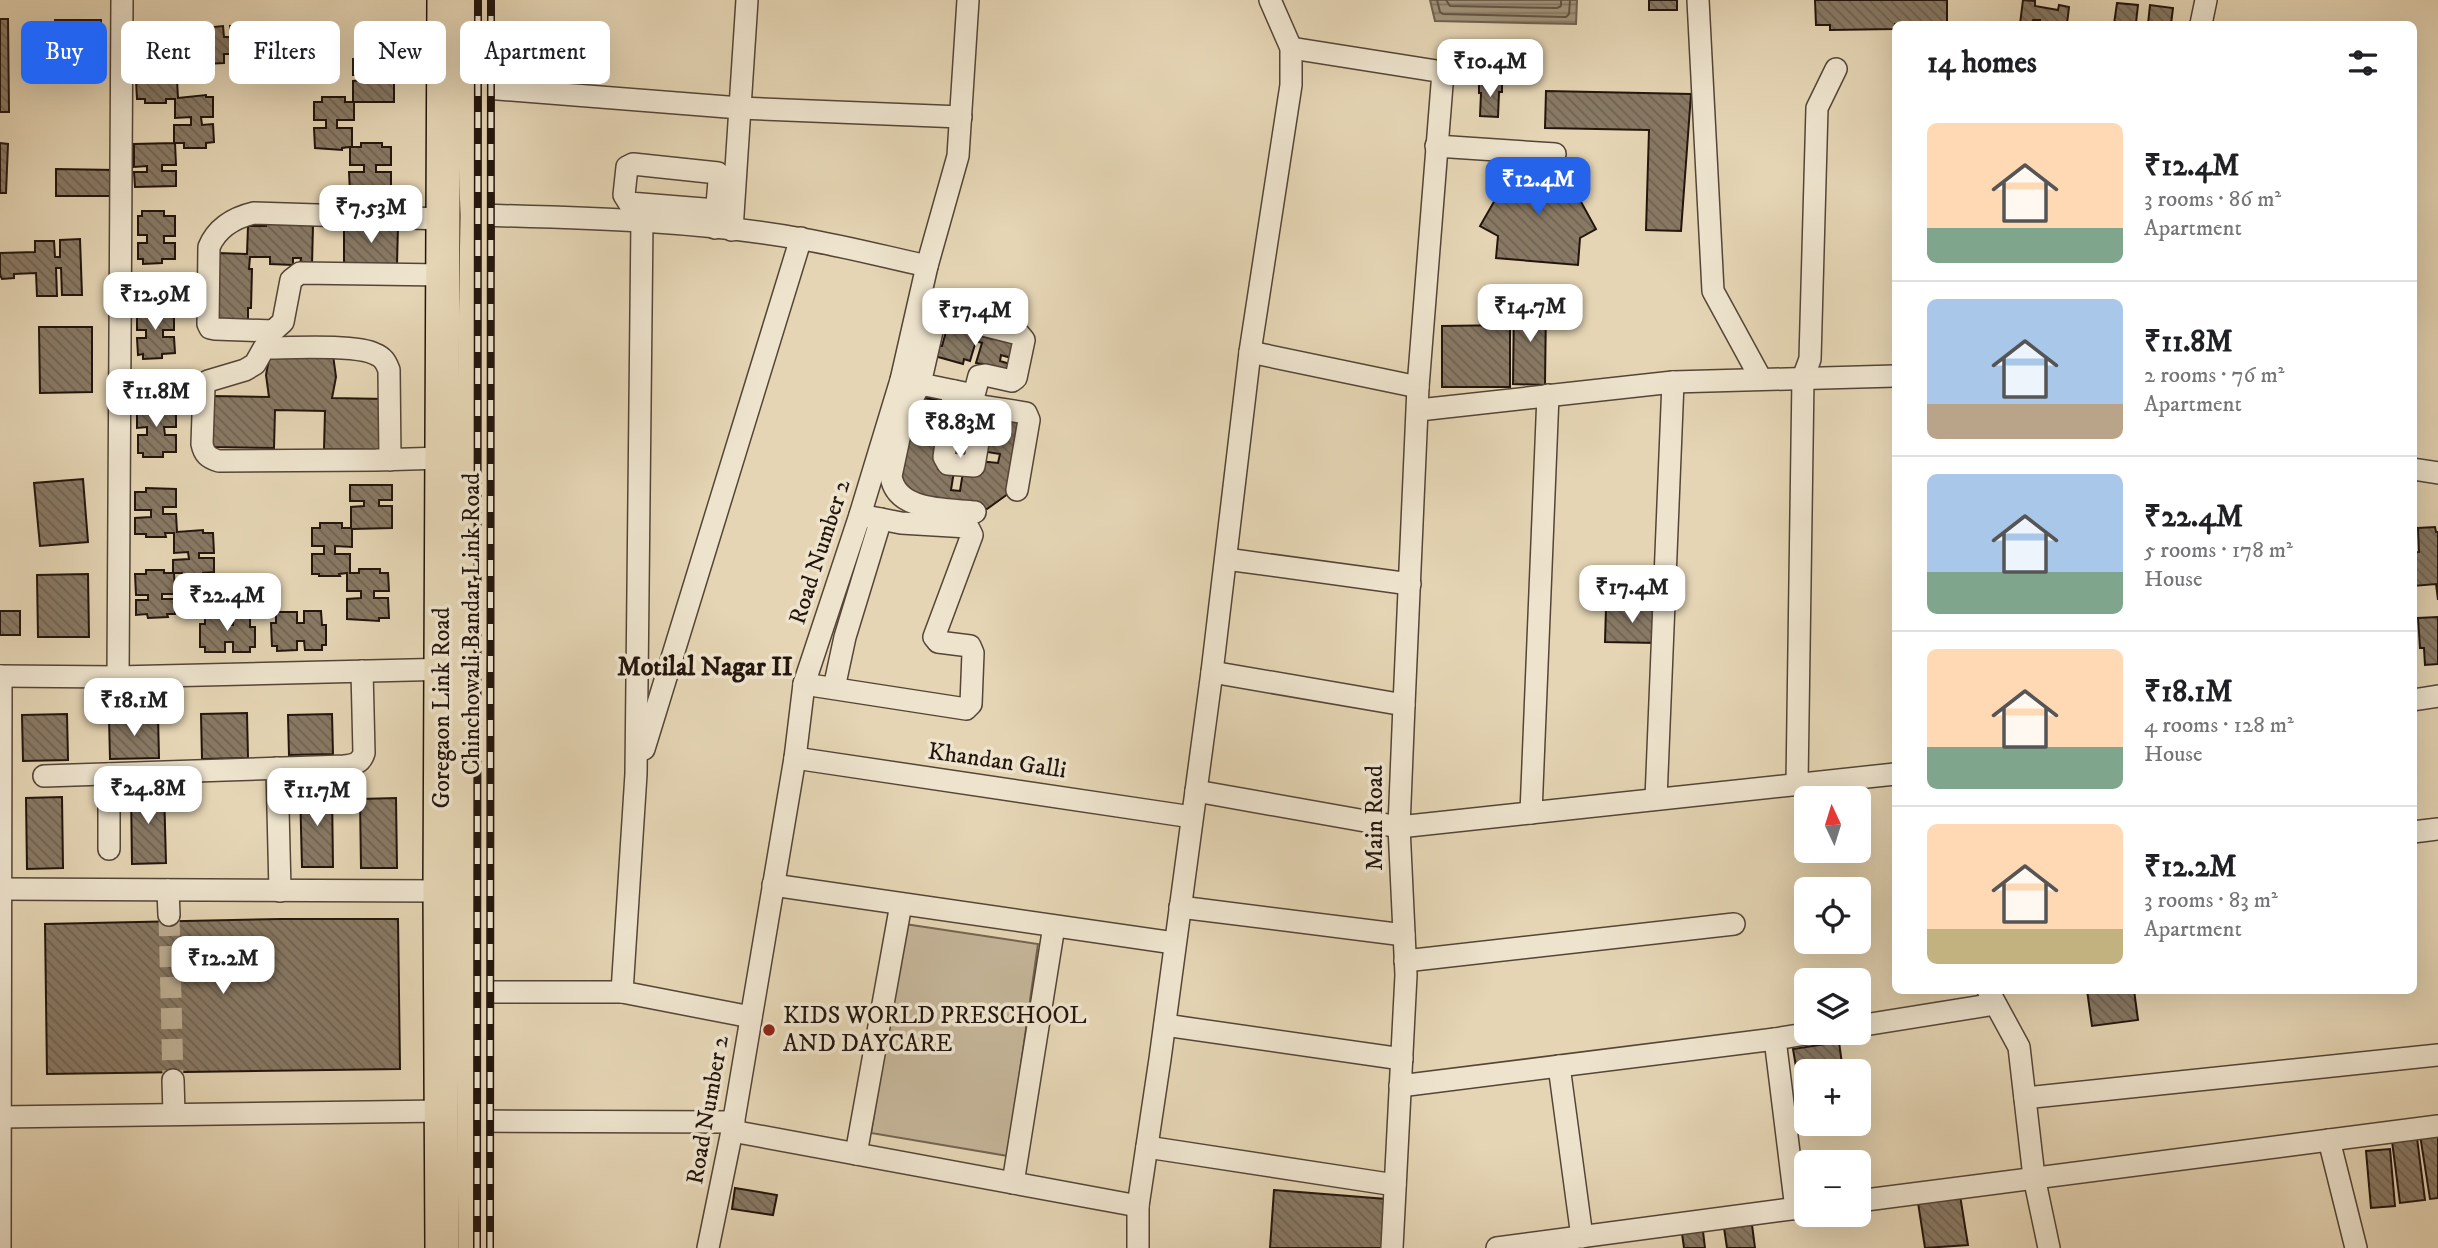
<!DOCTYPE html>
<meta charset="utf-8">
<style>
:root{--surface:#fff;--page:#f6f6f6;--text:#202124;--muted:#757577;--line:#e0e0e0;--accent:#2563eb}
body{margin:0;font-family:"IM FELL DW Pica",serif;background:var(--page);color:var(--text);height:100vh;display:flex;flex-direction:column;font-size:26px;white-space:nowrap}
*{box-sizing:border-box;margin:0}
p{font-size:23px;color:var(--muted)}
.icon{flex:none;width:38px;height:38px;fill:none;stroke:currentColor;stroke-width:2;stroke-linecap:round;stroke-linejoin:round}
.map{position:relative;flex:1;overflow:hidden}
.side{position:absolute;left:1892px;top:21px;width:525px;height:973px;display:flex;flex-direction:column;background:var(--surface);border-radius:10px;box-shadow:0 7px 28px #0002}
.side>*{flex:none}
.hud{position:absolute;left:21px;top:21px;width:665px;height:63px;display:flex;gap:14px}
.needle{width:46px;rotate:356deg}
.buttons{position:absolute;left:1794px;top:786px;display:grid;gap:14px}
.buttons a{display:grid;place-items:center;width:77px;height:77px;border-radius:10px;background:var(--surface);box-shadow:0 7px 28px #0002;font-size:35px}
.price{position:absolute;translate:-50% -60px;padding:0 16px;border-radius:14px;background:#fff;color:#222;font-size:23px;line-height:46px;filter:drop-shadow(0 2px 4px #0008)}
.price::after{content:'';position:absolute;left:50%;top:42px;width:21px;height:16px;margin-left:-10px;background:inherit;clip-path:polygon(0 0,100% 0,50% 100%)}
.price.on{background:var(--accent);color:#fff}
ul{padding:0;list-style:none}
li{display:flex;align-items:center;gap:21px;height:175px;padding:0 35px}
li+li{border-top:2px solid var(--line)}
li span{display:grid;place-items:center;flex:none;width:196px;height:140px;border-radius:10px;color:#555}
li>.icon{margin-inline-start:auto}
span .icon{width:84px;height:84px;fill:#fffc;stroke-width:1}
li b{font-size:30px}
h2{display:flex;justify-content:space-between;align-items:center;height:84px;padding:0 35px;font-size:30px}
.chip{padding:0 24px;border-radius:10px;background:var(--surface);box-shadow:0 7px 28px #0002;font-size:24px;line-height:63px}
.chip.on{background:var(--accent);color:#fff}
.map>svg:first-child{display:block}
.green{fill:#c4b498;stroke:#746452;stroke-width:2}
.water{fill:url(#water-rules);stroke:#70614f;stroke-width:2}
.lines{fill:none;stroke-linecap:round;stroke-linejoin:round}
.shore{stroke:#635444;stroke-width:2}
.building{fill:url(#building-back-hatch);stroke:#23150d;stroke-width:2}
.street-tunnel{stroke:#beaf93;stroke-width:21;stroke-dasharray:21 10;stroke-linecap:butt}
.street-casing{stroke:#544537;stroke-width:24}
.primary-casing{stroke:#23150d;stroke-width:36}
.street{stroke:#eee4ce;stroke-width:21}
.primary{stroke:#e5d5b4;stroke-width:33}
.rail-casing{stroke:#23150d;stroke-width:8}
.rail{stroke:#eee4ce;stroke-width:5;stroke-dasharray:16;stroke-linecap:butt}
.poi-dot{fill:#8f2418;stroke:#eee4ce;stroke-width:2.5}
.labels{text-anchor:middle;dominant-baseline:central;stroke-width:7;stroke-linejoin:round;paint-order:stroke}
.street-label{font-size:24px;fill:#23150d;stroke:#eee4ce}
.poi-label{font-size:24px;fill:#23150d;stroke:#eee4ce;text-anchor:start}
.neighbourhood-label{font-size:26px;font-weight:bold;fill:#23150d;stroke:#eee4ce}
</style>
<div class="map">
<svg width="2438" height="1248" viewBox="0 0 2438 1248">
<defs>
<pattern id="water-rules" width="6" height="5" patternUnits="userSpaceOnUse" patternTransform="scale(1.75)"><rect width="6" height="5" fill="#a3947b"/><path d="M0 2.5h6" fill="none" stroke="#847863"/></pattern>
<pattern id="building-back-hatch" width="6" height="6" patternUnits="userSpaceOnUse" patternTransform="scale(1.75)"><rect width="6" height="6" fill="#887964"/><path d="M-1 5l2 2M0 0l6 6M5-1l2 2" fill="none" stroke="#6f6251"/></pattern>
</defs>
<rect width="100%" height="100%" fill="#e5d5b4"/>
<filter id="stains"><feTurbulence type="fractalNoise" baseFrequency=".00286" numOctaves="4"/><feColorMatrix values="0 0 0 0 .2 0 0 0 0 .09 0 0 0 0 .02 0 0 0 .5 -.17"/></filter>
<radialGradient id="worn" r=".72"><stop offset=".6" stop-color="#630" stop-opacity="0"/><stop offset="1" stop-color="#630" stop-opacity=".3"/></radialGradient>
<path class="green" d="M905,924L1038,944L1008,1156L871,1133Z"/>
<path class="water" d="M1430,0H1577L1576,24L1435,21Z"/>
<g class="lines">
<g class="shore">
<path d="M1437,0L1440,12L1443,14L1566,17L1569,14L1570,0"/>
<path d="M1446,0L1450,6L1557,8L1561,6V0"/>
</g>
</g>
<g class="building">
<rect x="1649" y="0" width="28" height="10"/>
<path d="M1815,0H1947V24H1895V29L1830,30V25H1816Z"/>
<path d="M2023,0L2035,1V6L2058,10L2059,5L2069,7L2067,24H2039L2040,20H2033L2032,24H2020Z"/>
<path d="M2117,3L2138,5L2136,23L2148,24L2150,5L2173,8L2171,24H2114Z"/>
<path d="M0,19H8L9,112H0Z"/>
<rect x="55" y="20" width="46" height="52"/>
<path d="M247,25L248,39L252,38V58L248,57V62L232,63L231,54H224V63L205,64V60H200L199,38H204V28L223,26L224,37H231L230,26Z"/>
<path d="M322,25L323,38H327L328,57H324V62L307,63V54H299V63L280,64V59H275L274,38H279V27L298,26L299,37H306V26Z"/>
<path d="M167,51V53H177V73H163V80H177L178,98L206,95V97H213V117H201L202,125L213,124L214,142L206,143V148H184V143H175L176,165H162V171H176V186L135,187L134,172H147V166L134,167V144L174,143V125H191V117L175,118V99H166V103H145V99H137L136,81H151V74H136V54Z"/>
<path d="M353,59H394V74H382L381,80H394V102H354V120H337V128H352V147H361V143H382V147H391V165H376V172H391V192L381,193L382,195L350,193L349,172H364V165H350V147L342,148V150L315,148L314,128H326V120H314V102H322V97H345V102H353V81L366,80V75H353Z"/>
<path d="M1479,83H1502V92H1499L1498,117L1480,116L1481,93H1479Z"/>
<path d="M1546,91L1691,94L1681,231L1646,230L1649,130L1545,128Z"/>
<path d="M0,143L8,144L6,193H0Z"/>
<path d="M1518,160L1540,173L1559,162L1596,229L1580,238L1578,265L1496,258L1498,236L1480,226Z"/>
<path d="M56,169L115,170V196H56Z"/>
<path d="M142,211H164V216H175V236H164V243H175V259H162V263L143,264V259H138V243H147V235H138V216H142Z"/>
<path d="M300,221L299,225H313L312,265H300L301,258H293V265L270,264V257H250L249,269H252L251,308H248V324L215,323L218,253L247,254L248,226H266V222Z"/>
<path d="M344,225H398L397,265H344Z"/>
<path d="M80,239L82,295H62L61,268H56L57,296H37L36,273L14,274V278L2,279L0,275V253L35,252V241H54L55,257H60V240Z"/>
<path d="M1514,303L1546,304L1545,385L1513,384Z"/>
<path d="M141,306H163V311L174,310V330H163V337H174L175,353L162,354V358L143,359V354L138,355L137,338H146V330H137V311H141Z"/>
<path d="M941,319L970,326L969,333L993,339L995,333L1019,339L1011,358L1001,355L1000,361L1010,364L1009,376L982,369L983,364L976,363L982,343L976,341L970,361L964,359L963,364L931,355L934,344L942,346L947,328L939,326Z"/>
<path d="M1510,325V387H1442V326Z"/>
<path d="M39,327H92V392L40,393Z"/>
<path d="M270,354L333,355L336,377L332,398L385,399L384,450L324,449L325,411L275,410L274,448L213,447L210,420L213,396L269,397L266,375Z"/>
<path d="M919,397L949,402L938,469L954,471L951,490L960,491L963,472L979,461L998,463L1000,454L981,451L984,434L1003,437L1004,434L990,432L991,410L1022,415L1012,491L987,509L922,500L901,480L911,426L914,427Z"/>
<path d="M142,402H164L165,407H176V427H164L165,435H176V452H163V457H143V453H138V435H147V427L137,428V408L142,407Z"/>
<path d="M83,479L88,542L40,546L34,483Z"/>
<path d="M350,485H392V500H379V506H392V528L352,529V547L335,546V554H350V573H359V569H380V573H388L389,591H374V598H388L389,618H379V621L347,619V599L361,598V591H347V573L339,574L340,576H319V574H312V554H324V546H312V528H320V523H342V528H351V507L364,506V501H350Z"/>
<path d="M146,488L176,489V507H163V514H176L177,532L203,530V533H213L214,553H199V558H214V572L203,573V577L182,578V573H174L175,594H162V599H175V614H167L168,617L148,618L147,614L136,615V600H148V595H136L135,574H146V570H164V573H173V560L189,559L188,552L174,553V533H165L166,537H146V534H135V518L151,517V510H135V492H146Z"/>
<path d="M2435,527L2436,532H2438V600L2436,584L2413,586V553L2419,552L2418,528Z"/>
<path d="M88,574L89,637H38L37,575Z"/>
<path d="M1606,607L1658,608L1657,643L1605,642Z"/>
<rect x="0" y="611" width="20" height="24"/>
<path d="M304,611H321L322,625H326V645H322V650H305L304,641H297V650L277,651V646H272L271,623H276V612H297V623H304Z"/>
<path d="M205,613H225L226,625H233V613H250V627H255V647H250V652H233V642H225V652H205V647H200V624H205Z"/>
<path d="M2438,617V664L2425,665L2424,648H2420L2418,618Z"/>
<path d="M247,713L248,758L202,759L201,714Z"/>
<path d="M67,714L68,760L23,761L22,715Z"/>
<path d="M332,714L333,754L289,755L288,715Z"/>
<path d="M158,716L159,758L110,759L109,718Z"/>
<path d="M131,789H164L166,863L132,864Z"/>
<path d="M300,790H332L333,867H302Z"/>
<path d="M62,797L63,868L27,869L26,798Z"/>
<path d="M396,798L397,868H361L360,799Z"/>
<path d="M281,919H342L345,1069L283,1070Z"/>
<path d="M281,919H398L400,1069L47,1074L45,924Z"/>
<path d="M2087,990H2134L2138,1020L2092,1026Z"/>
<path d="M1839,1042L1843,1071H1806V1078L1798,1079L1793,1049Z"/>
<path d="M2438,1133V1198L2430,1199L2420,1135Z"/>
<path d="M2417,1138L2425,1200L2400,1203L2392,1141Z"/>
<path d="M2390,1149L2395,1206L2371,1208L2366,1151Z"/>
<path d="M735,1188L777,1195L773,1215L732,1209Z"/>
<path d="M1959,1189L1968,1245L1925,1248L1917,1196Z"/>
<path d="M1274,1190L1386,1199L1382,1248H1270Z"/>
<path d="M1751,1217L1755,1248H1727L1723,1221Z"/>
<path d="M1702,1223L1705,1248H1684L1681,1226Z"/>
</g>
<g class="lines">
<path class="street-tunnel" d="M169,915L173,1080"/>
<defs>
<g id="street">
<path d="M1698,0L1713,291L1761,379"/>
<path d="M2201,24L2206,0"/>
<path d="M1291,48L1443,72L1418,387L1404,705L1399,827L1406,975L1392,1248"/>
<path d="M473,87L740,108L961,117"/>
<path d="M1436,146L1555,154"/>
<path d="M477,215C585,218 695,220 802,239C844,246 886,257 927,266"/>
<path d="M642,220L636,774L622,992L751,1017"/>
<path d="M715,228L719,181L718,173L633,164L627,167L624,195L629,203L716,210"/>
<path d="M732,230L747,0"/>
<path d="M443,275L300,273L291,280L283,322L273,331L215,329L210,328L208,324L209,247C217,228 233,218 254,213L443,219"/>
<path d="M1250,352L1418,387"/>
<path d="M901,380C926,385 950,390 974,395L979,376L985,375L1012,381L1016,378L1024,340L1019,334L944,315L935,318L920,384L904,415L891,476C896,512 947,509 975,512"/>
<path d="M954,391L944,457L948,464L974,466L984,407"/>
<path d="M975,401V405L1026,413L1029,420L1017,490"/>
<path d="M1419,410L1673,382L1895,376"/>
<path d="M390,460L389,370C386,362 383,357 375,354C356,344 289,348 264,348L255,364L245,370L208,381L204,387L202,444C204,454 208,458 219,461L376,460L443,458"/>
<path d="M2413,469L2438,473"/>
<path d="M1226,559L1410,584"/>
<path d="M1212,672L1404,705"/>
<path d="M0,676L118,677L453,669"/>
<path d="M118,677L122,0"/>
<path d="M804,684L966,709L971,704L973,653L970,646L938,642L934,637L972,535L968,527L901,523L860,515"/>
<path d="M834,688L845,637L881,519"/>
<path d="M2413,700L2438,696"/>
<path d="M644,749L801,238"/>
<path d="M795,758L1192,817"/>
<path d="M277,768L280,891"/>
<path d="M109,774V849"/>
<path d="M44,776L344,766C354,765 361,763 364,753L362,671"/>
<path d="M1797,784L1803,378L1810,359L1817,108L1836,69"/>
<path d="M1196,791L1399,827L1895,774"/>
<path d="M1656,799L1673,382"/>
<path d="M1531,813L1548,395"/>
<path d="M2413,832L2438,829"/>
<path d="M773,885L1174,943"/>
<path d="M0,889L440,891"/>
<path d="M168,890L169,915"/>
<path d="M1180,907L1404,935"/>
<path d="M1405,961L1734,924"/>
<path d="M1988,990L2019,1047L2034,1177L2049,1248"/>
<path d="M472,992H622"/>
<path d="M1165,1025L1402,1059"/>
<path d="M1858,1026L1995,1004"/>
<path d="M1559,1066L1582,1237"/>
<path d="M173,1080L174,1114"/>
<path d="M1400,1086L1775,1039"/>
<path d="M2025,1098L2438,1055"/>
<path d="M0,1117L443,1111"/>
<path d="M473,1121L734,1122"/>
<path d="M732,1131L1138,1206"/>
<path d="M2329,1140L2356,1248"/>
<path d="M1147,1147L1395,1185"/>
<path d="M856,1154L901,904"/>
<path d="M1013,1183L1054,926"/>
<path d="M1858,1201L2438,1126"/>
<path d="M1796,1209L1775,1039L1817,1032"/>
<path d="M0,1248L1,676"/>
<path d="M708,1248L732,1131L795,758L804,684L860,515L901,380L927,266L958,156L968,0"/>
<path d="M1138,1248V1206L1160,1059L1212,672L1250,352L1291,85V48L1270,0"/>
<path d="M1497,1248L1806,1207"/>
</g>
<g id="primary">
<path d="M474,0L473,87L477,215L470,684L475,1248"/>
<path d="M442,1248L440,891L444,0"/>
</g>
</defs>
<use href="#street" class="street-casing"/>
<use href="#primary" class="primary-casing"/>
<use href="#street" class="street"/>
<use href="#primary" class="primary"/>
<defs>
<g id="rail">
<path d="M477,1248L478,0"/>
<path d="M490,1248L491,0"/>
</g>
</defs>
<use href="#rail" class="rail-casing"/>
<use href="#rail" class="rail"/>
</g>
<circle class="poi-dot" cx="769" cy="1030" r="7"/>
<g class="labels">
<g class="street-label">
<text transform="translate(820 552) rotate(-72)">Road Number 2</text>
<text transform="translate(472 624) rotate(-90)">Chinchowali Bandar Link Road</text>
<text transform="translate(442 708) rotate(-90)">Goregaon Link Road</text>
<text transform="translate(997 761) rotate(8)">Khandan Galli</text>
<text transform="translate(1375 818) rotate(-90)">Main Road</text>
<text transform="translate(708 1110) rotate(-80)">Road Number 2</text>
</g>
<g class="poi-label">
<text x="783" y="1016">KIDS WORLD PRESCHOOL<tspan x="783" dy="28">AND DAYCARE</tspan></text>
</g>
<g class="neighbourhood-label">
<text x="705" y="667">Motilal Nagar II</text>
</g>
</g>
<rect width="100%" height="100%" filter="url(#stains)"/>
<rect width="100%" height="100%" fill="url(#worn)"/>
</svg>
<div class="buttons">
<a><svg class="needle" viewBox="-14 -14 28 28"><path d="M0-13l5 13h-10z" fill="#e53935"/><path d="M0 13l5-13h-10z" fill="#757577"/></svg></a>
<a><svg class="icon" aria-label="locate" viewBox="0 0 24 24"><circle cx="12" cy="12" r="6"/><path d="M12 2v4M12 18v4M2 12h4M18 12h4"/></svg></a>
<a><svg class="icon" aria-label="layers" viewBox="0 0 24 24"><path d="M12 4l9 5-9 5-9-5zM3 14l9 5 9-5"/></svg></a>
<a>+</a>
<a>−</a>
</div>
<b class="price" style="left:1490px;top:99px">₹10.4M</b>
<b class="price on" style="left:1538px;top:217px">₹12.4M</b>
<b class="price" style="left:371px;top:245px">₹7.53M</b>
<b class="price" style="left:155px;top:332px">₹12.9M</b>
<b class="price" style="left:1530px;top:344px">₹14.7M</b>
<b class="price" style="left:975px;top:348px">₹17.4M</b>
<b class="price" style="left:156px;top:429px">₹11.8M</b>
<b class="price" style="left:960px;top:460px">₹8.83M</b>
<b class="price" style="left:1632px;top:625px">₹17.4M</b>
<b class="price" style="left:227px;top:633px">₹22.4M</b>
<b class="price" style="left:134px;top:738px">₹18.1M</b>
<b class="price" style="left:148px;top:826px">₹24.8M</b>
<b class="price" style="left:317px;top:828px">₹11.7M</b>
<b class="price" style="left:223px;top:996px">₹12.2M</b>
<div class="hud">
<a class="chip on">Buy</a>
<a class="chip">Rent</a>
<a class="chip">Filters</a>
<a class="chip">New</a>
<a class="chip">Apartment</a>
</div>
<section class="side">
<h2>14 homes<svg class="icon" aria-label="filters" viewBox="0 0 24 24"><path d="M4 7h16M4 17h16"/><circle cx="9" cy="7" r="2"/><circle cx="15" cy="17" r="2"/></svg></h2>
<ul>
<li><span style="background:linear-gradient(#ffd9b3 75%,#7fa58c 0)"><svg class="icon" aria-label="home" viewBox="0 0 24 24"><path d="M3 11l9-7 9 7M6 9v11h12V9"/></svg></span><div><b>₹12.4M</b><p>3 rooms · 86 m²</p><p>Apartment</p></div></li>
<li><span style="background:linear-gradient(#a9c7e8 75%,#b9a48a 0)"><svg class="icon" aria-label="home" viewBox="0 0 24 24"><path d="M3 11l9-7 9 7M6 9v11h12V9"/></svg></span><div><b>₹11.8M</b><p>2 rooms · 76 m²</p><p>Apartment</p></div></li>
<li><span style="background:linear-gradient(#a9c7e8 70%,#7fa58c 0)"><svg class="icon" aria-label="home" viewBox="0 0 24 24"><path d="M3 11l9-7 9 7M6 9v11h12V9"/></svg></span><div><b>₹22.4M</b><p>5 rooms · 178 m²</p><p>House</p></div></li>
<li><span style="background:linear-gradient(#ffd9b3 70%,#7fa58c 0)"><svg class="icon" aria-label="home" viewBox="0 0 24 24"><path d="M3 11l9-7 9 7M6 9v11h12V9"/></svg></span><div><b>₹18.1M</b><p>4 rooms · 128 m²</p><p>House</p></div></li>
<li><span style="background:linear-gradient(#ffd9b3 75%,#c2b280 0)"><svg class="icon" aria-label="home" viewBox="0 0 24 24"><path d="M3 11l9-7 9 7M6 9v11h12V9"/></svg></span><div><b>₹12.2M</b><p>3 rooms · 83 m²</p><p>Apartment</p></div></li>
</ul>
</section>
</div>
